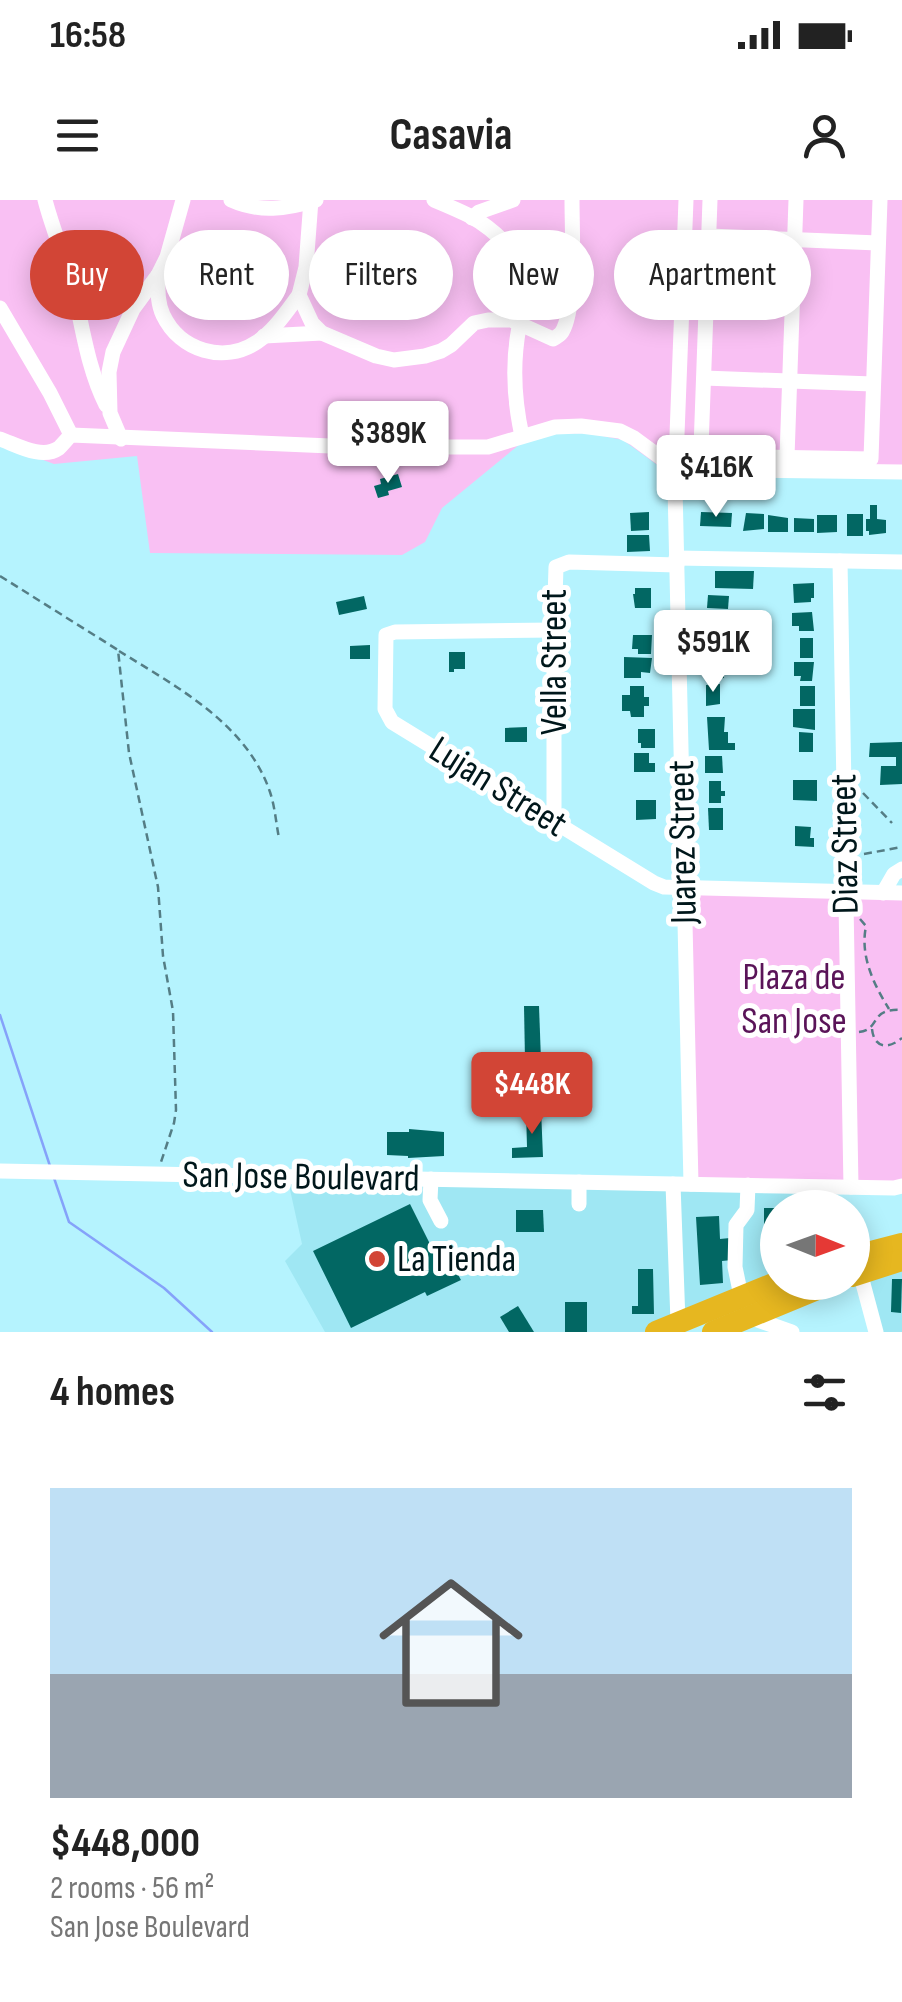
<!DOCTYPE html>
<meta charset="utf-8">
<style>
:root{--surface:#fff;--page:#f2f2f2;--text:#222;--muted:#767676;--line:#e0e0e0;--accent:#d24536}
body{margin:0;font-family:"Sofia Sans Condensed",sans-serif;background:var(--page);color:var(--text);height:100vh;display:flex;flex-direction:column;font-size:38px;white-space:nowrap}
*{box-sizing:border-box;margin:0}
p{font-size:32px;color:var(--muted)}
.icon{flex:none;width:55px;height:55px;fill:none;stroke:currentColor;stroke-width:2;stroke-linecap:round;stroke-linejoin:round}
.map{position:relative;height:1132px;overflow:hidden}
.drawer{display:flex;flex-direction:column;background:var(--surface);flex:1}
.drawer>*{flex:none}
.guide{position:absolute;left:30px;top:30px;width:842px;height:90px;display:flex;gap:20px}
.needle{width:65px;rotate:91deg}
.tools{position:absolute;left:760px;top:990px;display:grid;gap:20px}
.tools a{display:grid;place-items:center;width:110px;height:110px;border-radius:50%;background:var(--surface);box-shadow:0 5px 25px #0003;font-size:50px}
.price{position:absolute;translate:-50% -85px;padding:0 22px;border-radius:10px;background:#fff;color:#222;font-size:32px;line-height:65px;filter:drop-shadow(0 2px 5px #0008)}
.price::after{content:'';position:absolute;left:50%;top:60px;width:30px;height:22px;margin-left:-15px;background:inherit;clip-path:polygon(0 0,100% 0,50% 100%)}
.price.active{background:var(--accent);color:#fff}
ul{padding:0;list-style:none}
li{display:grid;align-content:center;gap:20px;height:530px;padding:0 50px}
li+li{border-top:2px solid var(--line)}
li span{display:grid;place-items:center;height:310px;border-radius:0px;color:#555}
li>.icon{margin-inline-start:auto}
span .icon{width:180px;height:180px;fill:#fffc;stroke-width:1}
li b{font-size:42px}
h2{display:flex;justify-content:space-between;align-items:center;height:120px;padding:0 50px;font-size:42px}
.pill{padding:0 35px;border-radius:45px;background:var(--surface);box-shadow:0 5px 25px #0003;font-size:35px;line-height:90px}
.pill.active{background:var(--accent);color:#fff}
.status{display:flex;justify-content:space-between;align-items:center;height:70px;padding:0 50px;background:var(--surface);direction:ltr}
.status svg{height:28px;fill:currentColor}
header{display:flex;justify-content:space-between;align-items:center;height:130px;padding:0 50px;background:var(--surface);font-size:45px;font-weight:700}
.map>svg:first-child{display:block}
.built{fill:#9fe7f3}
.green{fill:#f9c0f3}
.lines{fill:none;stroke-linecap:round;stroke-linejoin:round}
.stream{stroke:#85a2fa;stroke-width:2.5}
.building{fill:#026763}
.path{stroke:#547d85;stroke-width:2.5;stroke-dasharray:8 5;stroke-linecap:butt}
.minor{stroke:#fff;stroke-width:15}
.highway{stroke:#e6b720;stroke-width:22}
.poi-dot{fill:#d24536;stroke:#fff;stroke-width:4}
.labels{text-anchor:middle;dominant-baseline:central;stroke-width:10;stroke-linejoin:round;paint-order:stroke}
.street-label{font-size:38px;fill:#00171b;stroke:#fff}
.park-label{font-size:38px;fill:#5a1458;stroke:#fff}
.poi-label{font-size:38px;fill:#00171b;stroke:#fff;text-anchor:start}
</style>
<div class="status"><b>16:58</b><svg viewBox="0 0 49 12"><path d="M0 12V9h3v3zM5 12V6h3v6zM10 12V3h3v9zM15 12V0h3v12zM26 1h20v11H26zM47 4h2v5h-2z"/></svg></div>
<header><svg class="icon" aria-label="menu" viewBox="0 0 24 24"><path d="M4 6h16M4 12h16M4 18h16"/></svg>Casavia<svg class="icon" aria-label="person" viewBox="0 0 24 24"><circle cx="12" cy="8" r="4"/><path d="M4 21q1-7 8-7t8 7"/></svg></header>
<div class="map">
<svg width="902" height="1132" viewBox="0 0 902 1132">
<rect width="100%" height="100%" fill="#b5f3fe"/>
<g class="built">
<path d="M287,976L832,986L839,1007L778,1008L777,1082L656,1132H325L285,1061L302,1044Z"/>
<path d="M902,1061V1132H876L869,1070Z"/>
</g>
<g class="green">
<path d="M0,0H902V272L663,269L623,240L587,233L553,234L520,244L442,308L425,342L402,355L150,353L137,256L54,264L0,244Z"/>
<path d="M684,687L902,693V986L691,984Z"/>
</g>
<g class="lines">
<g class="stream">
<path d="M0,815L50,966"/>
<path d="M54,978L69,1022L164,1088L212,1132"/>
</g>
</g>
<g class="building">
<path d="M398,274L402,287L388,291L389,295L378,298L374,286L381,284L380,279Z"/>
<path d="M870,305H877V319L886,320V333L869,335V331H866V319H870Z"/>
<path d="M649,312V330L631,331L630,313Z"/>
<path d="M701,312L732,313L731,327L700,326Z"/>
<path d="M746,313L764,314V329L743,331Z"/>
<rect x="847" y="314" width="16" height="22"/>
<path d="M768,315L788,318V332H768Z"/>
<path d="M817,315H837V332L817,333Z"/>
<path d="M794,318L814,319V332H794Z"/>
<path d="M627,335H649L650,351L627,352Z"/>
<path d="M715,371H754L753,389L715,388Z"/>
<path d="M814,383V398H811V402L794,403L793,384Z"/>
<path d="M635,388H651V408H635L633,394H635Z"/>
<path d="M708,395L729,396L728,409L707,408Z"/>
<path d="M364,396L367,409L339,415L336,402Z"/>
<path d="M812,412L814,431H799V426H792V413Z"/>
<path d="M633,435H652L651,454H638V449H632Z"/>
<path d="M704,437H722V457H705Z"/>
<rect x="800" y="438" width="13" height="20"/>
<path d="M370,445V459H350V446Z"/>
<path d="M449,452H465V469H454V472H449Z"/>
<path d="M624,457L652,458L650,473L641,472V478H624Z"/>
<path d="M706,461H718V474H724V478L706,480Z"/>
<path d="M794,462H814L812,481H800L801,476H794Z"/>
<path d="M720,484V504L706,506V485Z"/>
<path d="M630,486H644V497H649V506H644V517H631L630,511H622V495H630Z"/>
<rect x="800" y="486" width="15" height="20"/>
<path d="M793,509H815V530L793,527Z"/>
<path d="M707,517H725L724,532H728V543H735V550H709Z"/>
<path d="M527,527V542H505V528Z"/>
<path d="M638,529H655V548H641V543H638Z"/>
<path d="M799,532L813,533V552H799Z"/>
<path d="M902,542V584L880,585L881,566H896V557H869L870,543Z"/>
<path d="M634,553H649V563H655V572H634Z"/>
<path d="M705,556H722L723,573H705Z"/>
<path d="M793,580H817V601L793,600Z"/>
<path d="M709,581H721V591H725V596H721V603H709Z"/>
<path d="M636,600H656V619L636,620Z"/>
<path d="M708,608H723V630H709Z"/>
<path d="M795,626L811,627L810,638H814V647L795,646Z"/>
<path d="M524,806H539L541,860H525Z"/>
<path d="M541,909L543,957L512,958V948L527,947L526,910Z"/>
<path d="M409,929L444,932V956L408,958V956L387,955V932H409Z"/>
<path d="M410,1004L444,1072L454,1067L461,1080L427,1096L425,1092L351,1128L313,1051Z"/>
<rect x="764" y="1008" width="14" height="48"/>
<path d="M516,1010H543L544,1032H516Z"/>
<path d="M719,1016L720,1039L730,1038L732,1060L722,1061L723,1083L700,1085L696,1017Z"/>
<path d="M638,1069H653L654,1114H632V1106H638Z"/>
<path d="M892,1079H902L901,1113L891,1112Z"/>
<rect x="565" y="1102" width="22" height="30"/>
<path d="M518,1106L534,1132H509L500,1117Z"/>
</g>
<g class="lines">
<g class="path">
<path d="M0,376L118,450L129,553L158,687L163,756L173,811L176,910L174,923L161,962"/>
<path d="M119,451C177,487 247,524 270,592C275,607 276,623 279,638"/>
<path d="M863,593L892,623"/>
<path d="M864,654L902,647"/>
<path d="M860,719L866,726C860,756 873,783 889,809"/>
<path d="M872,829C874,849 889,849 902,838"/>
<path d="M859,832C882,829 868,808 902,810"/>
</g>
<g class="minor">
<path d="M45,0C53,31 66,60 74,91C83,130 88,169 106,205"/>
<path d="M231,0C260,13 286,9 316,0"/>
<path d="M311,0L306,67L299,95L312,123L322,133L376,156L394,160L425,156L441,151L451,145L474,123L488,120H511L553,139C559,135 561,135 564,128C576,101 572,32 572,0"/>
<path d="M434,0C446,5 458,10 470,16C491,27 535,65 533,91C532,104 521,114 519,127C512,164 514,200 522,236"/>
<path d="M686,0L675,287L691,984"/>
<path d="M710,0L701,248L714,256L871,259L880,0"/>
<path d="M472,18L479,12L513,0"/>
<path d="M709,36L878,43"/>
<path d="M158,75C158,89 157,102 163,115C180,151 224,164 257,142C274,131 287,111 299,95"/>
<path d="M0,108L50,193L71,235"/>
<path d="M264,136L322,133"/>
<path d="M704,178L873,184"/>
<path d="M0,239C17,245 42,260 59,248C63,244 67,239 71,235L354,247H488L555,227L581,226L620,231L634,238L676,269L902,272"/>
<path d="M121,239L110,213L109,172L113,152L133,109L158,75L167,57L183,0"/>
<path d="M787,257L796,0"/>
<path d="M676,358L902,362"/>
<path d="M840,361L851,987"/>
<path d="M554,430L395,432L386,435L385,509L392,522L654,683L664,687L902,693"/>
<path d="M554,621V430L556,367L569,362L677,365"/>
<path d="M883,693L894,674L902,669"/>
<path d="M0,971L780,986L894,988L902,986"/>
<path d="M431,979L430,1000L441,1021"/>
<path d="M673,984L678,1122"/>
<path d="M579,1004V982"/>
<path d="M858,1065L876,1132"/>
<path d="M741,1096L735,1067L736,1025L747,1010L748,985"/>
<path d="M749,1117L792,1132"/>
</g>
<g class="highway">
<path d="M852,1057L902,1044"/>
<path d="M852,1076L902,1060"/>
<path d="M656,1132L778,1082"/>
<path d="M713,1132L834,1082"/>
</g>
</g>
<circle class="poi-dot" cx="377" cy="1059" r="10"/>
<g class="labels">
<g class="street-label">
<text transform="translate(554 462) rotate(-90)">Vella Street</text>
<text transform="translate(498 587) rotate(32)">Lujan Street</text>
<text transform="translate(683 642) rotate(-91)">Juarez Street</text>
<text transform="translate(845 644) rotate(-91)">Diaz Street</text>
<text transform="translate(301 977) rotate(1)">San Jose Boulevard</text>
</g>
<g class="park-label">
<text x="794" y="777">Plaza de<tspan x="794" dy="44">San Jose</tspan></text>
</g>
<g class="poi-label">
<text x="397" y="1059">La Tienda</text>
</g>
</g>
</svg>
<div class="tools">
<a><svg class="needle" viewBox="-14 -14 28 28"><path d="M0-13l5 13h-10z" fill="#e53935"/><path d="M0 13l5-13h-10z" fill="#767676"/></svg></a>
</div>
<b class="price" style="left:388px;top:286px">$389K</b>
<b class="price" style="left:716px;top:320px">$416K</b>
<b class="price" style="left:713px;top:495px">$591K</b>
<b class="price active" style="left:532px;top:937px">$448K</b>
<div class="guide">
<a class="pill active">Buy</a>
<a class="pill">Rent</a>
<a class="pill">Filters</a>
<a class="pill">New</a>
<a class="pill">Apartment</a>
</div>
</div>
<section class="drawer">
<h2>4 homes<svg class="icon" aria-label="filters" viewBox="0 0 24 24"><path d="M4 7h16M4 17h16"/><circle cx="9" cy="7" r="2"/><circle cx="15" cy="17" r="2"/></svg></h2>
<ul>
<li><span style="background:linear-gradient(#bfe0f5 60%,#9aa5b1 0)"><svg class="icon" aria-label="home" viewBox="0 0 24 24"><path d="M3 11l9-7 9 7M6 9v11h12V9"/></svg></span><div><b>$448,000</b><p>2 rooms · 56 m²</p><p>San Jose Boulevard</p></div></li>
</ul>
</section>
